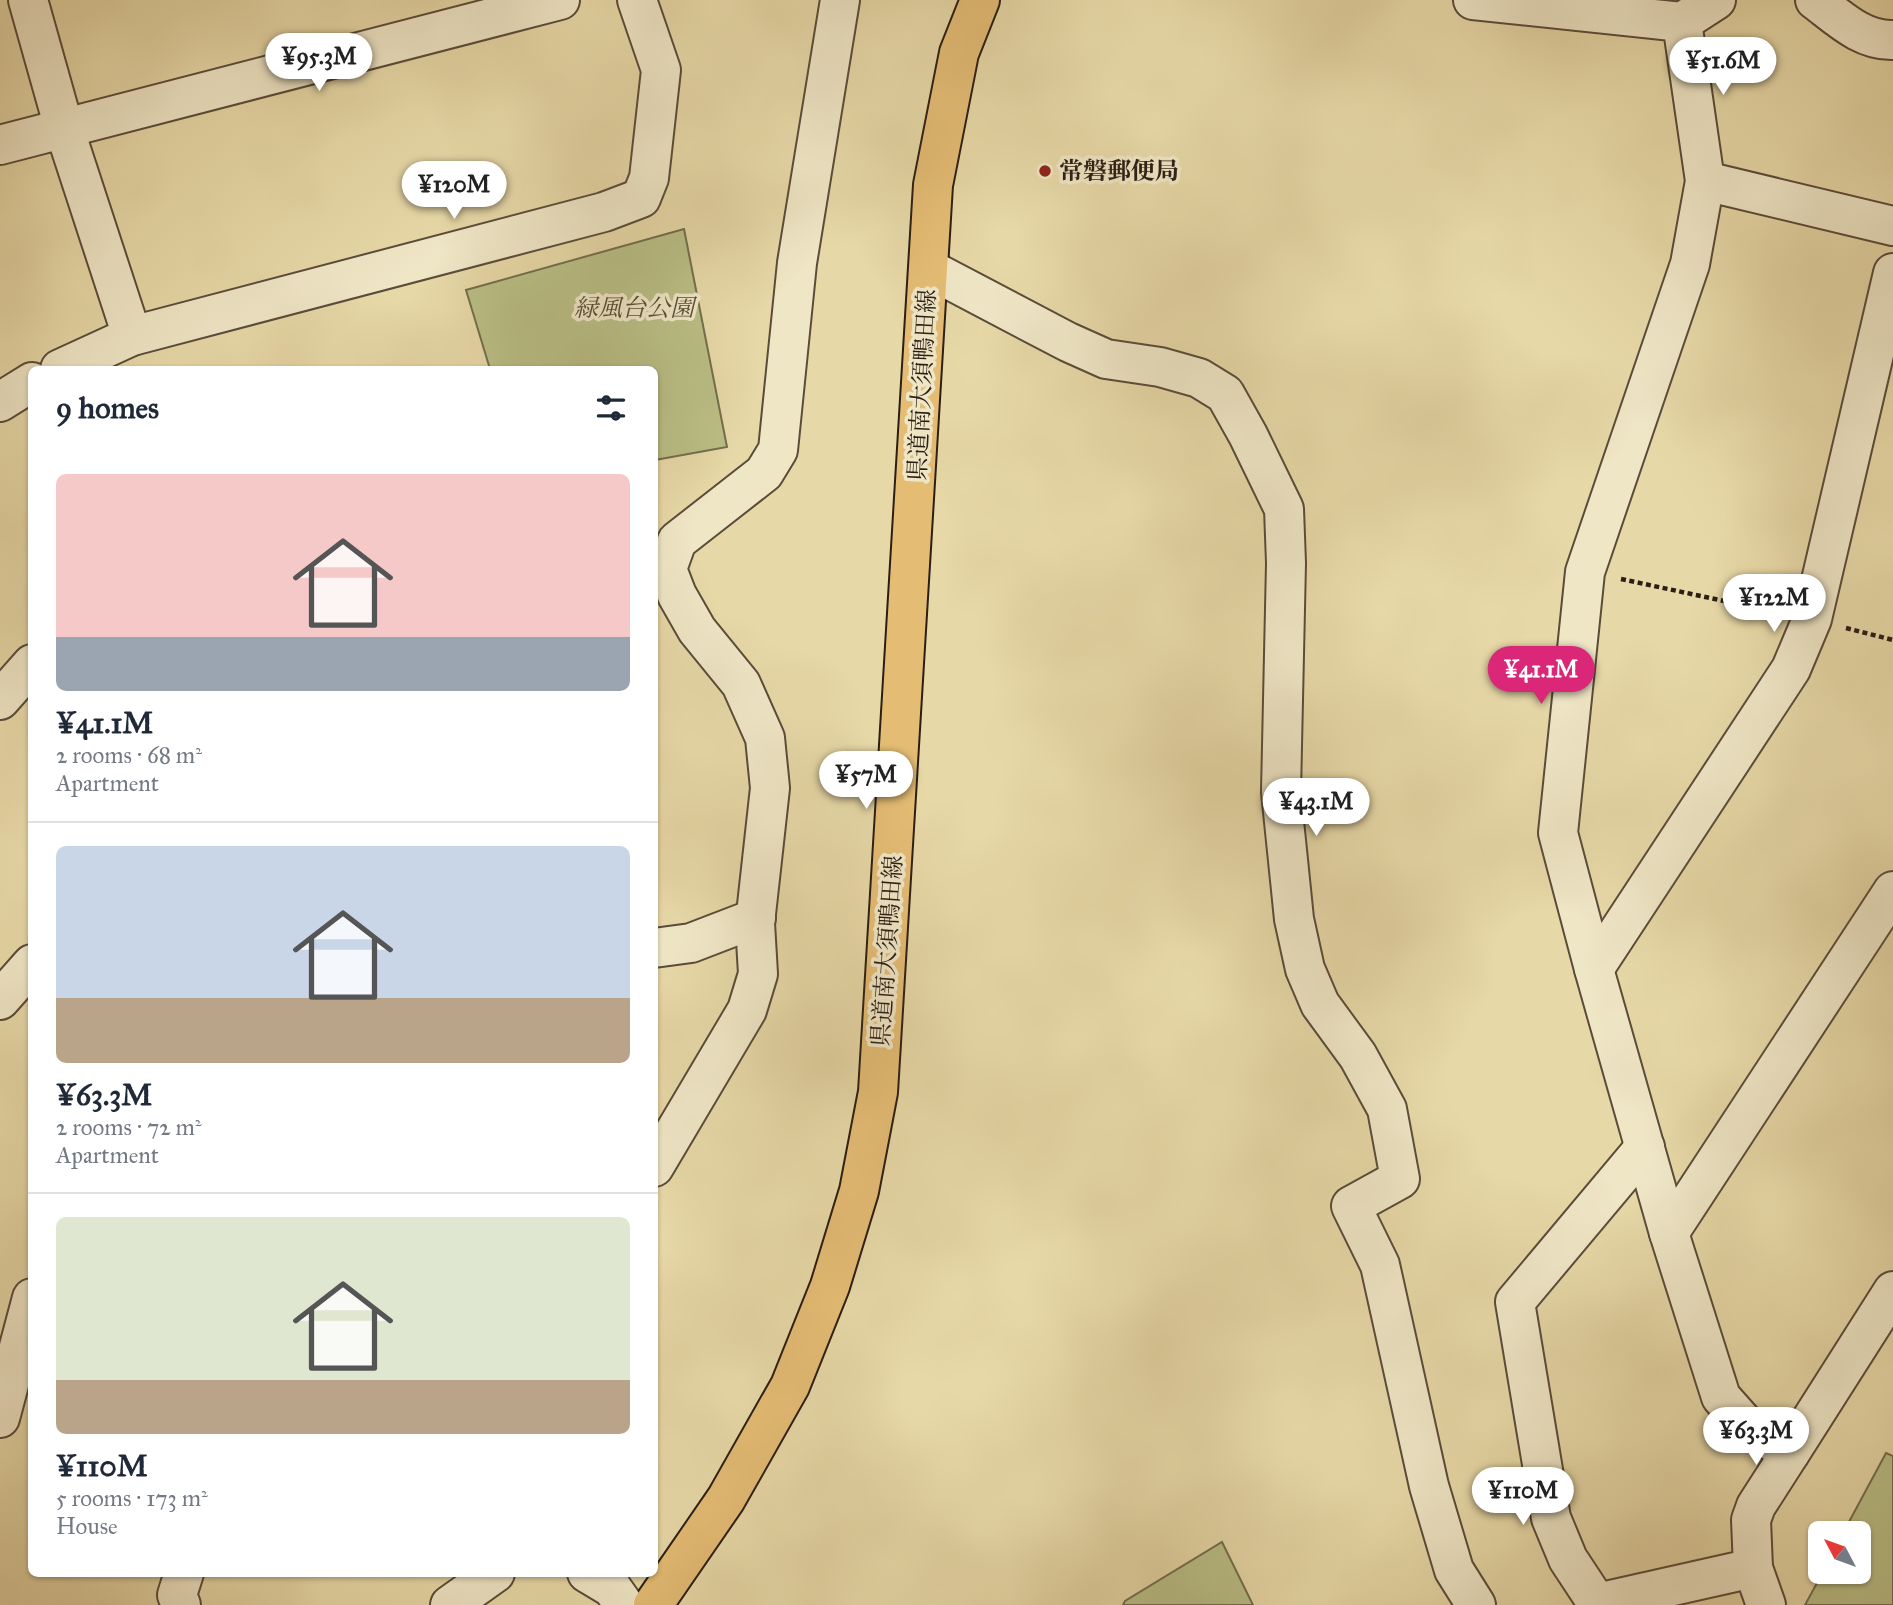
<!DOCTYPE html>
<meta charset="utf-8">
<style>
:root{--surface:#fff;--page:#f2f2f3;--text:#1f2937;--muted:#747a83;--line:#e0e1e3;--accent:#db2777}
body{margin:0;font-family:"IM FELL Great Primer","Noto Serif JP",serif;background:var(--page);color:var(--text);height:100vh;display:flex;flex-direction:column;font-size:26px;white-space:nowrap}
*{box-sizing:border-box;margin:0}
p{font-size:23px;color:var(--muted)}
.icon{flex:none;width:38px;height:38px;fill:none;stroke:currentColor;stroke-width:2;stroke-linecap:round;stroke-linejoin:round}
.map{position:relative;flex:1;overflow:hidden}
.drawer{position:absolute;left:28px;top:366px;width:630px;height:1211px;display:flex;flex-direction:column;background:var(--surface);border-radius:10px;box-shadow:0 2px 5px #0004}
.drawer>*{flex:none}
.needle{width:46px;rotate:311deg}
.controls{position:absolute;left:1808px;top:1521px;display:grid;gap:14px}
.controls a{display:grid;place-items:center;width:63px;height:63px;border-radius:10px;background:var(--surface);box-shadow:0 2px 5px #0004;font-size:35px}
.price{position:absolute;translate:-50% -60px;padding:0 16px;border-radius:24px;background:#fff;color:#222;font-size:23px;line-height:46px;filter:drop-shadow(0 2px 4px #0008)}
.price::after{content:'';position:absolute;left:50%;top:42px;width:21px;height:16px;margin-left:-10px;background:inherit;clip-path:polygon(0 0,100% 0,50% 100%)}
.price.current{background:var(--accent);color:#fff}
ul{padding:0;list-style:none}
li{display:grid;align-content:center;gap:14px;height:371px;padding:0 28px}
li+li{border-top:2px solid var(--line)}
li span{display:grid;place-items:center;height:217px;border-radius:10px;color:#555}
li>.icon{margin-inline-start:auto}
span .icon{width:126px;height:126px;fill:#fffc;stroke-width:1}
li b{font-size:30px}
h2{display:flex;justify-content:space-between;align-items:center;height:84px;padding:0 28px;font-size:30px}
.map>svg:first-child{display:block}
.green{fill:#b9be85;stroke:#726e4d;stroke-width:2}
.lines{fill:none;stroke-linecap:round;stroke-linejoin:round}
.minor-casing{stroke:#5a4c3a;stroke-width:42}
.major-casing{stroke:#2b1e15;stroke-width:42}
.path{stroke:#2b1e15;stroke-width:4.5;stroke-dasharray:5 3.5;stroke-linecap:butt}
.minor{stroke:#efe6c6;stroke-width:38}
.major{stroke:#e4bc74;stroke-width:38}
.poi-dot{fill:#8f2418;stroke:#efe6c6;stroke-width:2.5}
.labels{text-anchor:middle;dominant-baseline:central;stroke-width:7;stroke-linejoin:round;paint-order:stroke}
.poi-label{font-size:24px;font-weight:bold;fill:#2b1e15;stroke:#efe6c6;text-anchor:start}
.park-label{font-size:24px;font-style:italic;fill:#564e37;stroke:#efe6c6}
.street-label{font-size:24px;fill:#2b1e15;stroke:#efe6c6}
</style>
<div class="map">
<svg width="1893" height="1605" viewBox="0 0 1893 1605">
<rect width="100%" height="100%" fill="#e7d8a7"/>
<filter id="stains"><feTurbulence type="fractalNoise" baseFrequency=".00286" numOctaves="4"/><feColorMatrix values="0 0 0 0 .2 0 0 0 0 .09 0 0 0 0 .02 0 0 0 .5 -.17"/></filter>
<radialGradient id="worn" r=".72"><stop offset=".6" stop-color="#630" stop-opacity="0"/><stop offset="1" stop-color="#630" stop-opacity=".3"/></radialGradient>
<g class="green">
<path d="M684,229L727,447L655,460L654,369H490L466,290Z"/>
<path d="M1886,1453L1893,1456V1605H1805L1823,1572H1858V1533H1843Z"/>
<path d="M1222,1542L1253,1605H1123L1125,1601Z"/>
</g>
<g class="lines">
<defs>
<g id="minor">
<path d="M28,0L64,128L132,336"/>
<path d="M1473,0L1682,22L1716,0"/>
<path d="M1815,0C1839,18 1862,41 1893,40"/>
<path d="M1682,22L1705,181L1690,264L1585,572L1558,833L1594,969L1669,1233L1721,1397L1745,1424L1790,1453L1893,1291"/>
<path d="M0,145L560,0"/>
<path d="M1705,181L1893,226"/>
<path d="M929,269L1068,342L1106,359L1160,367L1199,378L1225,394L1248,435L1284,509L1286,563L1281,792L1294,919L1305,969L1320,1004L1358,1056L1387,1109L1400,1179L1351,1206L1380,1265L1429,1486L1454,1570L1476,1605"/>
<path d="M60,369L132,336L604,212L641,198L649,178L661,70L637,0"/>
<path d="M0,402L32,382"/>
<path d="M0,700L32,664"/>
<path d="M654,948L691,943L756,918"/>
<path d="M1594,969L1791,669L1812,619L1893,273"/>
<path d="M0,1000L32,964"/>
<path d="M1645,1147L1515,1302L1551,1518L1568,1559L1597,1603L1753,1568L1751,1520L1756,1506L1790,1453"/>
<path d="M654,1167L747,1010L758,974L755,923L770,788L765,738L741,684L697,630L677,595L667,569L677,541L764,473L778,450L797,263L840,0"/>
<path d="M1669,1233L1893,891"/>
<path d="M0,1418L32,1298"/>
<path d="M1753,1568L1766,1605"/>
<path d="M587,1573L612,1588L624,1605"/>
<path d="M181,1605L177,1595L184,1573"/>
<path d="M450,1605L495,1573"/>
</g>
<path id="major" d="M653,1605L726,1499L790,1386L830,1286L859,1191L878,1092L933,185L959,53L980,0"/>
</defs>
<use href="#minor" class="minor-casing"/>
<use href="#major" class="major-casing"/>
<g class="path">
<path d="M1621,579L1776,612"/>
<path d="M1846,628L1893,640"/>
</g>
<use href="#minor" class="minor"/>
<use href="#major" class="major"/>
</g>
<circle class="poi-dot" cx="1045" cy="171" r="7"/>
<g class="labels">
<g class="poi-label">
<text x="1059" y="171">常磐郵便局</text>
</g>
<g class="park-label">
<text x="634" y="308">緑風台公園</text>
</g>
<g class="street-label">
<text transform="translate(922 385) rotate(-87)">県道南大須鴨田線</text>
<text transform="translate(887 951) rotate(-86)">県道南大須鴨田線</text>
</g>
</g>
<rect width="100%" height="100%" filter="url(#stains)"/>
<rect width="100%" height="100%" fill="url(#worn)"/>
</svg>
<div class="controls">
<a><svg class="needle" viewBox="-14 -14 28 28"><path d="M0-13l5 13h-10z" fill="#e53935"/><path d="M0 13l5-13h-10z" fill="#747a83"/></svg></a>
</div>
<b class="price" style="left:319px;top:93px">¥95.3M</b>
<b class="price" style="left:1723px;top:97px">¥51.6M</b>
<b class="price" style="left:454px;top:221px">¥120M</b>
<b class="price" style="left:1774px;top:634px">¥122M</b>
<b class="price current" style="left:1541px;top:706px">¥41.1M</b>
<b class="price" style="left:866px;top:811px">¥57M</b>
<b class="price" style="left:1316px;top:838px">¥43.1M</b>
<b class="price" style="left:1756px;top:1467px">¥63.3M</b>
<b class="price" style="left:1523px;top:1527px">¥110M</b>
<section class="drawer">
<h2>9 homes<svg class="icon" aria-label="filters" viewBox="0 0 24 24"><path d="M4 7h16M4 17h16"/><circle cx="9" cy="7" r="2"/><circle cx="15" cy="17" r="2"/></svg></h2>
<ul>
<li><span style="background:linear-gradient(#f6c9c9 75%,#9aa5b1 0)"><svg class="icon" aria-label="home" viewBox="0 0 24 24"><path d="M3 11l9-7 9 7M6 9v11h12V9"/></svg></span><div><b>¥41.1M</b><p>2 rooms · 68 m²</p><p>Apartment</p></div></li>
<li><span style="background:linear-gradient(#c9d6e8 70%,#b9a48a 0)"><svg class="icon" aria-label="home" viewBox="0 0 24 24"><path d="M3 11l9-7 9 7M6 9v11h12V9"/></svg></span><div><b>¥63.3M</b><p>2 rooms · 72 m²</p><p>Apartment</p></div></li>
<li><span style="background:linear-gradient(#dfe7d0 75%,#b9a48a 0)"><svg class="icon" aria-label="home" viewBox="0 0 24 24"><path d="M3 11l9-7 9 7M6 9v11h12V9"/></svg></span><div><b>¥110M</b><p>5 rooms · 173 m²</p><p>House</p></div></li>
</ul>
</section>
</div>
